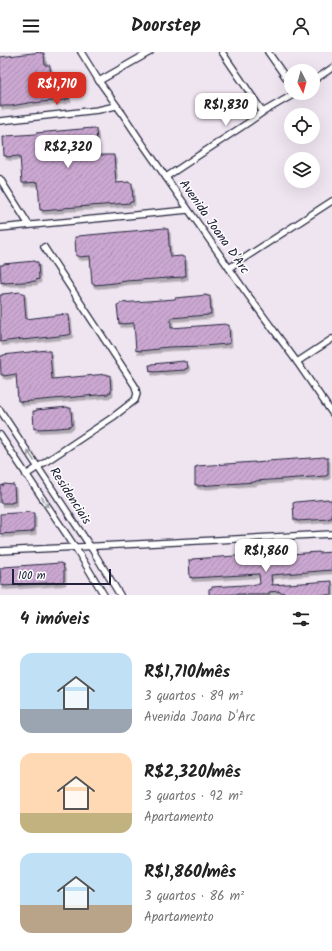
<!DOCTYPE html>
<html lang="pt">
<meta charset="utf-8">
<style>
:root{--surface:#fff;--page:#f6f6f6;--text:#222;--muted:#767676;--accent:#d93025}
body{margin:0;font-family:Kalam,sans-serif;background:var(--page);color:var(--text);height:100vh;display:flex;flex-direction:column;font-size:15px;white-space:nowrap}
*{box-sizing:border-box;margin:0}
p{font-size:13px;color:var(--muted)}
.icon{flex:none;width:22px;height:22px;fill:none;stroke:currentColor;stroke-width:2;stroke-linecap:round;stroke-linejoin:round}
.map{position:relative;height:543px;overflow:hidden}
.drawer{display:flex;flex-direction:column;background:var(--surface);flex:1}
.drawer>*{flex:none}
.needle{width:26px;rotate:174deg}
.controls{position:absolute;left:284px;top:12px;display:grid;gap:8px}
.controls a{display:grid;place-items:center;width:36px;height:36px;border-radius:50%;background:var(--surface);box-shadow:0 4px 16px #0002;font-size:20px}
.scale{position:absolute;left:12px;bottom:10px;width:99px;box-sizing:border-box;padding-left:4px;border:2px solid #22223b;border-top:0;font-size:11px;line-height:14px;white-space:nowrap;color:#22223b;-webkit-text-stroke:3px #fff;paint-order:stroke}
.price{position:absolute;translate:-50% -34px;padding:0 9px;border-radius:8px;background:#fff;color:#222;font-size:13px;line-height:26px;filter:drop-shadow(0 1px 2px #0008)}
.price::after{content:'';position:absolute;left:50%;top:24px;width:12px;height:9px;margin-left:-6px;background:inherit;clip-path:polygon(0 0,100% 0,50% 100%)}
.price.active{background:var(--accent);color:#fff}
ul{padding:0;list-style:none}
li{display:flex;align-items:center;gap:12px;height:100px;padding:0 20px}
li span{display:grid;place-items:center;flex:none;width:112px;height:80px;border-radius:12px;color:#555}
li>.icon{margin-inline-start:auto}
span .icon{width:48px;height:48px;fill:#fffc;stroke-width:1}
li b{font-size:17px}
h2{display:flex;justify-content:space-between;align-items:center;height:48px;padding:0 20px;font-size:17px}
header{display:flex;justify-content:space-between;align-items:center;height:52px;padding:0 20px;background:var(--surface);font-size:18px;font-weight:700}
.map>svg:first-child{display:block}
.building{fill:url(#building-hatch);stroke:#22223b;filter:url(#shadow)}
.lines{fill:none;stroke-linecap:round;stroke-linejoin:round}
.street-casing{stroke:#22223b;stroke-width:8}
.street{stroke:#fff;stroke-width:5.5}
.oneway{stroke:#9c9ca7}
.labels{text-anchor:middle;dominant-baseline:central;stroke-width:3;stroke-linejoin:round;paint-order:stroke}
.street-label{font-size:13px;fill:#22223b;stroke:#fff}
</style>
<header><svg class="icon" aria-label="menu" viewBox="0 0 24 24"><path d="M4 6h16M4 12h16M4 18h16"/></svg>Doorstep<svg class="icon" aria-label="person" viewBox="0 0 24 24"><circle cx="12" cy="8" r="4"/><path d="M4 21q1-7 8-7t8 7"/></svg></header>
<div class="map">
<svg width="332" height="543" viewBox="0 0 332 543">
<defs>
<pattern id="building-hatch" width="6" height="6" patternUnits="userSpaceOnUse"><rect width="6" height="6" fill="#caa7d0"/><path d="M-1 1l2-2M0 6l6-6M5 7l2-2" fill="none" stroke="#ad8fb4"/></pattern>
<filter id="shadow"><feDropShadow dx="2" dy="3.5" stdDeviation="0" flood-color="#0004"/></filter>
</defs>
<rect width="100%" height="100%" fill="#efe5f1"/>
<filter id="ink" filterUnits="userSpaceOnUse"><feTurbulence type="fractalNoise" baseFrequency=".025" numOctaves="2"/><feDisplacementMap in="SourceGraphic" scale="8" xChannelSelector="R" yChannelSelector="G"/><feConvolveMatrix kernelMatrix="1 2 1 2 8 2 1 2 1" color-interpolation-filters="sRGB"/></filter>
<g filter="url(#ink)">
<g class="building">
<path d="M41,0V1H44L45,13H50L51,28H62L63,40H68L69,47H66V48L41,50L34,51V50L11,54H0V5Z"/>
<path d="M93,76V77H96L98,103H114L116,131L129,130V131H132L133,150H130V151L63,156V157L43,159V158H40L38,130L25,131H22L20,104L7,105V104H4L3,85H6V84L36,82V81Z"/>
<path d="M165,176V177H168L170,205L182,204V205H185L186,224H183V225L126,229L115,231L95,233V232H92L90,204L79,205V204H76L75,185H78V184Z"/>
<path d="M35,209V210H38L39,227L36,228V229L23,230L4,231V230L1,231L0,213H3V212Z"/>
<path d="M21,240V241H24L26,267L66,262V263H69L71,282L68,283L23,288V287L0,290V243H2V242Z"/>
<path d="M207,243V244H210L211,262H208V263L171,266V276L226,272V273H229L230,291L227,292L204,294L169,295L159,296V297L139,299V298L136,299L134,271L122,272V271L119,272L117,253L120,252V251L175,247V246Z"/>
<path d="M47,298V299H50L52,327L107,322V323H110L111,340L108,341V342L21,350V349H18L16,322L4,324V323H1L0,304H3V303Z"/>
<path d="M184,309V310H187L188,316L185,317V318L153,320V319L150,320L149,313H152V312Z"/>
<path d="M68,355V356H71L72,373L69,374V375L58,376L37,377V376L34,377L33,359H36V358Z"/>
<path d="M325,405V406H328V423L326,424L256,429L255,430L198,434V433H195V415H197V414L255,410V411L265,410H267V409Z"/>
<path d="M4,432L14,433L15,450H12V451H0V434L4,433Z"/>
<path d="M328,447V448H332V466H329V467L297,469V468H294L293,451L296,450Z"/>
<path d="M31,460V461H34V479H32V480L0,482V462Z"/>
<path d="M319,500V501L332,500V518L271,523L272,533L332,529V543H284V541L279,540V539L269,540V543H245V542L209,543V537L212,536V535L260,532L259,522L192,526V525L190,526L189,508H192V507L249,503V504H252V505H262V504Z"/>
<path d="M61,511V512H63L64,518V529L61,530L4,534V533L1,534L0,516H3V515Z"/>
</g>
<g class="lines">
<defs>
<g id="street">
<path d="M81,0L99,29L122,61L140,88L245,239L297,310L332,361"/>
<path d="M222,0L263,60"/>
<path d="M268,0L291,33"/>
<path d="M99,29L150,0"/>
<path d="M313,29L332,16"/>
<path d="M0,69L98,58L116,54"/>
<path d="M166,125L249,70L263,60L296,41"/>
<path d="M0,127L29,173"/>
<path d="M0,176L188,158"/>
<path d="M229,216L332,149"/>
<path d="M297,310L332,287"/>
<path d="M0,358L90,494L120,543"/>
<path d="M0,383L75,495L104,543"/>
<path d="M26,423L113,365L135,348L137,342L135,334L44,195"/>
<path d="M0,499L332,482"/>
</g>
</defs>
<use href="#street" class="street-casing"/>
<use href="#street" class="street"/>
</g>
<defs><path id="oneway-shaft" d="M-6 0H5M1.5-3L5.5 0L1.5 3" fill="none" stroke-width="1.6" stroke-linecap="round" stroke-linejoin="round"/></defs>
<g class="oneway">
<use href="#oneway-shaft" transform="translate(31 404) rotate(-123)"/>
<use href="#oneway-shaft" transform="translate(45 450) rotate(56)"/>
</g>
</g>
<g class="labels">
<g class="street-label">
<text transform="translate(214 175) rotate(55)">Avenida Joana D'Arc</text>
<text transform="translate(70 444) rotate(57)">Residenciais</text>
</g>
</g>
</svg>
<div class="controls">
<a><svg class="needle" viewBox="-14 -14 28 28"><path d="M0-13l5 13h-10z" fill="#e53935"/><path d="M0 13l5-13h-10z" fill="#767676"/></svg></a>
<a><svg class="icon" aria-label="locate" viewBox="0 0 24 24"><circle cx="12" cy="12" r="6"/><path d="M12 2v4M12 18v4M2 12h4M18 12h4"/></svg></a>
<a><svg class="icon" aria-label="layers" viewBox="0 0 24 24"><path d="M12 4l9 5-9 5-9-5zM3 14l9 5 9-5"/></svg></a>
</div>
<div class="scale">100 m</div>
<b class="price active" style="left:57px;top:54px">R$1,710</b>
<b class="price" style="left:226px;top:75px">R$1,830</b>
<b class="price" style="left:68px;top:117px">R$2,320</b>
<b class="price" style="left:266px;top:521px">R$1,860</b>
</div>
<section class="drawer">
<h2>4 imóveis<svg class="icon" aria-label="filters" viewBox="0 0 24 24"><path d="M4 7h16M4 17h16"/><circle cx="9" cy="7" r="2"/><circle cx="15" cy="17" r="2"/></svg></h2>
<ul>
<li><span style="background:linear-gradient(#bfe0f5 70%,#9aa5b1 0)"><svg class="icon" aria-label="home" viewBox="0 0 24 24"><path d="M3 11l9-7 9 7M6 9v11h12V9"/></svg></span><div><b>R$1,710/mês</b><p>3 quartos · 89 m²</p><p>Avenida Joana D'Arc</p></div></li>
<li><span style="background:linear-gradient(#ffd9b3 75%,#c2b280 0)"><svg class="icon" aria-label="home" viewBox="0 0 24 24"><path d="M3 11l9-7 9 7M6 9v11h12V9"/></svg></span><div><b>R$2,320/mês</b><p>3 quartos · 92 m²</p><p>Apartamento</p></div></li>
<li><span style="background:linear-gradient(#bfe0f5 65%,#b9a48a 0)"><svg class="icon" aria-label="home" viewBox="0 0 24 24"><path d="M3 11l9-7 9 7M6 9v11h12V9"/></svg></span><div><b>R$1,860/mês</b><p>3 quartos · 86 m²</p><p>Apartamento</p></div></li>
</ul>
</section>
